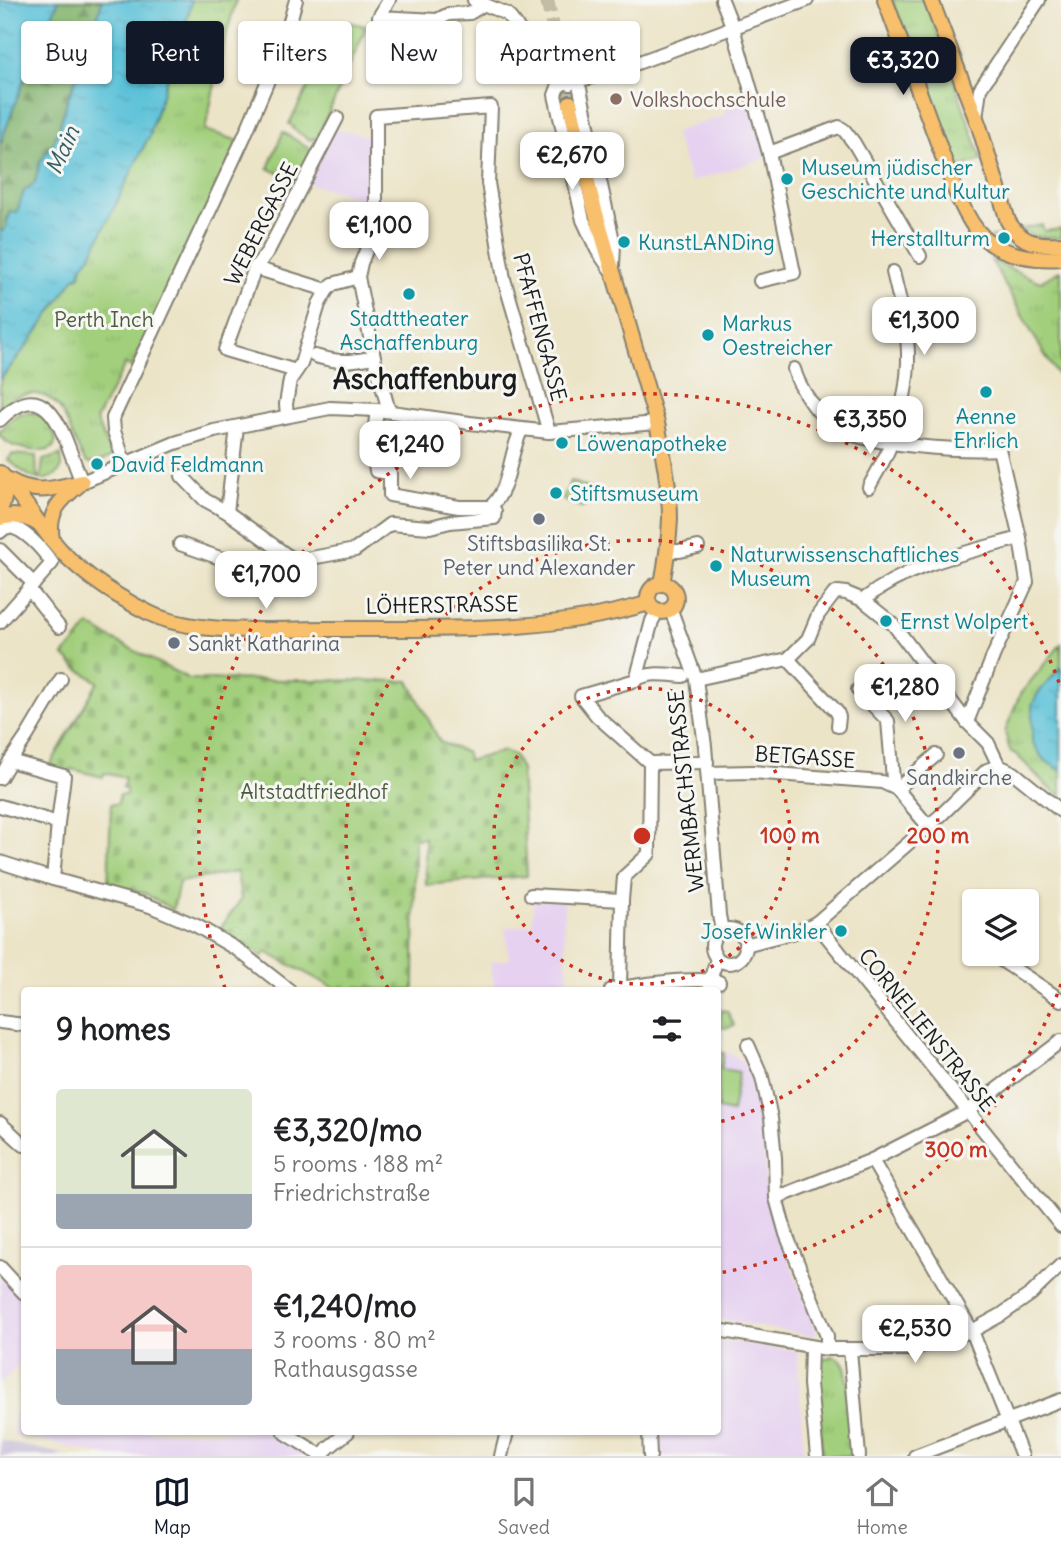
<!DOCTYPE html>
<meta charset="utf-8">
<style>
:root{--surface:#fff;--page:#f6f6f6;--text:#202124;--muted:#757577;--line:#e0e0e0;--accent:#111827}
body{margin:0;font-family:Delius,sans-serif;background:var(--page);color:var(--text);height:100vh;display:flex;flex-direction:column;font-size:26px;white-space:nowrap}
*{box-sizing:border-box;margin:0}
p{font-size:23px;color:var(--muted)}
.icon{flex:none;width:38px;height:38px;fill:none;stroke:currentColor;stroke-width:2;stroke-linecap:round;stroke-linejoin:round}
.map{position:relative;flex:1;overflow:hidden}
.panel{position:absolute;left:21px;top:987px;width:700px;height:448px;display:flex;flex-direction:column;background:var(--surface);border-radius:7px;box-shadow:0 2px 5px #0004}
.panel>*{flex:none}
.hud{position:absolute;left:21px;top:21px;width:700px;height:63px;display:flex;gap:14px}
.tools{position:absolute;left:962px;top:889px;display:grid;gap:14px}
.tools a{display:grid;place-items:center;width:77px;height:77px;border-radius:7px;background:var(--surface);box-shadow:0 2px 5px #0004;font-size:35px}
.price{position:absolute;translate:-50% -60px;padding:0 16px;border-radius:14px;background:#fff;color:#222;font-size:23px;line-height:46px;filter:drop-shadow(0 2px 4px #0008)}
.price::after{content:'';position:absolute;left:50%;top:42px;width:21px;height:16px;margin-left:-10px;background:inherit;clip-path:polygon(0 0,100% 0,50% 100%)}
.price.on{background:var(--accent);color:#fff}
ul{padding:0;list-style:none}
li{display:flex;align-items:center;gap:21px;height:175px;padding:0 35px}
li+li{border-top:2px solid var(--line)}
li span{display:grid;place-items:center;flex:none;width:196px;height:140px;border-radius:7px;color:#555}
li>.icon{margin-inline-start:auto}
span .icon{width:84px;height:84px;fill:#fffc;stroke-width:1}
li b{font-size:30px}
h2{display:flex;justify-content:space-between;align-items:center;height:84px;padding:0 35px;font-size:30px}
.chip{padding:0 24px;border-radius:7px;background:var(--surface);box-shadow:0 2px 5px #0004;font-size:24px;line-height:63px}
.chip.on{background:var(--accent);color:#fff}
.menu{display:flex;justify-content:space-around;align-items:center;height:98px;border-top:2px solid var(--line);background:var(--surface);font-size:19px;color:var(--muted)}
.menu a{display:grid;justify-items:center;gap:4px}
.menu .on{color:var(--accent)}
.map>svg:first-child{display:block}
.built{fill:#e6d2f0}
.industrial{fill:#c8bfd8}
.grass{fill:url(#grass-tufts);stroke:#5f764c;stroke-width:2}
.forest{fill:url(#forest-firs);stroke:#4e6744;stroke-width:2}
.cemetery{fill:url(#cemetery-stones);stroke:#5f764c;stroke-width:2}
.pitch{fill:#a2cf7c;stroke:#5f764c;stroke-width:2}
.water{fill:url(#water-ripples);stroke:#3b6e7a;stroke-width:2}
.lines{fill:none;stroke-linecap:round;stroke-linejoin:round}
.major-tunnel{stroke:#c2bca5;stroke-width:14;stroke-dasharray:14 7;stroke-linecap:butt}
.minor-casing{stroke:#848072;stroke-width:16}
.major-casing{stroke:#848072;stroke-width:18}
.minor{stroke:#fff;stroke-width:12}
.major{stroke:#f8bf6c;stroke-width:14}
.ring{fill:none;stroke:#c8321e;stroke-width:3.5;stroke-dasharray:3.5 7}
.education-dot{fill:#8d6e63;stroke:#f6f6f2;stroke-width:2.5}
.culture-dot{fill:#0f9aa8;stroke:#f6f6f2;stroke-width:2.5}
.worship-dot{fill:#6b7280;stroke:#f6f6f2;stroke-width:2.5}
.labels{text-anchor:middle;dominant-baseline:central;stroke-width:6;stroke-linejoin:round;paint-order:stroke}
.education-label{font-size:21px;fill:#785e54;stroke:#f6f6f2;text-anchor:start}
.culture-label{font-size:21px;fill:#0d838f;stroke:#f6f6f2;text-anchor:start}
.street-label{font-size:21px;fill:#1c1c1c;stroke:#f6f6f2}
.park-label{font-size:21px;fill:#4b5b3e;stroke:#f6f6f2}
.worship-label{font-size:21px;fill:#5b616d;stroke:#f6f6f2}
.water-label{font-size:23px;font-style:italic;fill:#355e67;stroke:#f6f6f2}
.district-label{font-size:28px;font-weight:bold;fill:#1c1c1c;stroke:#f6f6f2}
.centre{fill:#c8321e;stroke:#f6f6f2;stroke-width:3.5}
.ring-label{font-size:21px;text-anchor:middle;font-weight:bold;fill:#c8321e;stroke:#f6f6f2;stroke-width:6;stroke-linejoin:round;paint-order:stroke}
</style>
<div class="map">
<svg width="1061" height="1456" viewBox="0 0 1061 1456">
<defs>
<pattern id="grass-tufts" width="24" height="20" patternUnits="userSpaceOnUse" patternTransform="scale(1.75)"><rect width="24" height="20" fill="#a2cf7c"/><path d="M3 7l-1-3M5 7V3M7 7l1-3M15 17l-1-3M17 17v-4M19 17l1-3" fill="none" stroke="#8bb16b"/></pattern>
<pattern id="forest-firs" width="22" height="20" patternUnits="userSpaceOnUse" patternTransform="scale(1.75)"><rect width="22" height="20" fill="#81b26c"/><path d="M5 1l3.5 6h-7zM16 11l3.5 6h-7z" fill="#699058"/></pattern>
<pattern id="cemetery-stones" width="16" height="16" patternUnits="userSpaceOnUse" patternTransform="scale(1.75)"><rect width="16" height="16" fill="#a2cf7c"/><path d="M2 7V4a2 2 0 0 1 4 0v3zM10 15v-3a2 2 0 0 1 4 0v3z" fill="#8bb16b"/></pattern>
<pattern id="water-ripples" width="26" height="14" patternUnits="userSpaceOnUse" patternTransform="scale(1.75)"><rect width="26" height="14" fill="#5ac1d8"/><path d="M2 4q2-2 4 0t4 0M15 11q2-2 4 0t4 0" fill="none" stroke="#4ea5b9"/></pattern>
</defs>
<rect width="100%" height="100%" fill="#f6f6f2"/>
<filter id="ink" filterUnits="userSpaceOnUse"><feTurbulence type="fractalNoise" baseFrequency=".0143" numOctaves="2"/><feDisplacementMap in="SourceGraphic" scale="14" xChannelSelector="R" yChannelSelector="G"/><feConvolveMatrix kernelMatrix="1 2 1 2 8 2 1 2 1" color-interpolation-filters="sRGB"/></filter>
<filter id="wash" filterUnits="userSpaceOnUse"><feTurbulence type="fractalNoise" baseFrequency=".00686" numOctaves="4" result="noise"/><feDisplacementMap in="SourceGraphic" scale="28" xChannelSelector="R" yChannelSelector="G"/><feGaussianBlur stdDeviation="1.57" result="paint"/><feColorMatrix in="noise" values="0 0 0 0 0 0 0 0 0 0 0 0 0 0 0 0 0 1.4 0 .05"/><feComposite in="paint" operator="in"/></filter>
<g filter="url(#wash)">
<rect width="100%" height="100%" fill="#ece4c7"/>
<g class="built">
<path d="M749,88L767,158L691,182L674,132L726,115L721,98Z"/>
<path d="M335,129L373,137V201L306,183Z"/>
<path d="M534,899L564,901V926L568,983L537,990H495L490,962L509,959L505,928L532,924Z"/>
<path d="M718,1051L732,1054L741,1060L750,1069L755,1080L766,1146L765,1178L767,1190L778,1233L816,1329L817,1332L815,1335L812,1336L718,1319Z"/>
<path d="M0,1276L24,1303V1359L2,1383H0Z"/>
<path d="M718,1340L797,1351L804,1456H662L661,1432H718Z"/>
<path d="M24,1397V1432H263L297,1446L314,1456H112L14,1435L15,1413Z"/>
</g>
<path class="industrial" d="M0,1440L69,1456H0Z"/>
<g class="grass">
<path d="M192,0H236L224,43L205,130L239,141L132,367L125,364L96,420L112,457L94,464L87,463C68,442 70,397 35,394C21,392 10,399 0,408V380L35,335L76,276L78,277L81,273L79,271L92,253L150,132L171,66L180,44Z"/>
<path d="M892,0H926L982,160L956,168L916,57Z"/>
<path d="M343,21L366,26L363,35L321,130L324,132L318,142L312,138L310,140L293,129L294,127L289,124Z"/>
<path d="M283,132L313,151L297,182L268,168Z"/>
<path d="M1042,225L1044,231L1061,229V238L1035,237L1021,229Z"/>
<path d="M1007,233L1012,237L1031,248V250L1007,245L992,237Z"/>
<path d="M991,260L1040,282L1061,270V380L1040,347Z"/>
<path d="M21,413C26,413 33,412 38,414C47,418 61,438 53,447C46,455 23,449 14,446C9,444 4,440 0,436V431L15,416Z"/>
<path d="M12,454L36,456L37,477L38,478L41,476L43,460L61,455C62,464 63,471 54,476C36,487 22,470 8,460Z"/>
<path d="M570,481L591,489L583,508L563,500Z"/>
<path d="M1061,644V796L1048,787L1017,755L1010,751L1005,732L1020,694Z"/>
<path d="M722,1010L727,1011L734,1025L728,1028L718,1027Z"/>
<path d="M832,1356C840,1357 844,1362 846,1370L854,1456H822L815,1368L820,1360Z"/>
</g>
<path class="forest" d="M59,0H102L91,44L68,97L60,125L54,141L40,162L35,183L24,191L17,213L10,211L4,231L0,230V145L26,74Z"/>
<path class="cemetery" d="M89,625L112,639L189,679L409,681L440,742L467,753L468,761L503,751L514,755L521,770L527,876L426,885L425,838L415,839L414,990H391L357,987L356,990H338L266,952L262,957L220,929L241,899L237,872L179,882L173,910L144,893L108,889L111,804H118L119,795H126V789L123,788L125,778L104,773L103,777L71,769L69,774L49,767L98,682L75,667L63,655L73,645Z"/>
<path class="pitch" d="M718,1052L724,1053L721,1069L739,1072L732,1112L718,1109Z"/>
<g class="water">
<path d="M0,0H59L26,74L0,145Z"/>
<path d="M102,0H192L180,44L171,66L150,132L151,133L149,138H148L92,253L80,270L81,272L78,277L76,276L35,335L0,380V230L4,231L11,211L17,212L24,191L35,183L40,162L54,141L60,125L68,98L91,44Z"/>
<path d="M1061,667V771L1043,759L1032,741V705L1038,693Z"/>
</g>
</g>
<g filter="url(#ink)">
<g class="lines">
<path class="major-tunnel" d="M547,0L570,103"/>
<defs>
<g id="minor">
<path d="M389,0L379,17L437,20L449,14L470,13L483,5"/>
<path d="M474,0L507,14L556,76L570,84"/>
<path d="M722,0L733,28L769,153L794,273L760,281"/>
<path d="M580,89L614,245L613,265"/>
<path d="M976,118L980,89L1039,0"/>
<path d="M769,153L839,127L844,130L854,143L920,256"/>
<path d="M255,268L327,290"/>
<path d="M610,269L597,250L583,220L555,95L558,87L565,82L589,78L629,66L807,0"/>
<path d="M315,356C339,363 350,362 374,357"/>
<path d="M794,369C799,388 817,414 834,426C861,446 964,451 999,449L1020,538L1027,582L994,654L967,722"/>
<path d="M296,371L225,350L255,268L268,251L337,118"/>
<path d="M377,410L372,448L376,471L390,473V495L459,507H490"/>
<path d="M389,411L374,357L358,277L361,263L368,246L376,210V116L491,107L488,183L504,279L549,432"/>
<path d="M287,416L286,404L290,380L301,364L319,304L327,290L333,284L358,277"/>
<path d="M0,420C52,367 66,447 82,482L175,443L214,431L330,408L377,410L470,423L549,432L657,423"/>
<path d="M125,464L114,431L113,418L244,137L283,45L296,0"/>
<path d="M182,476L205,500L227,512L295,561L355,550L390,524L430,527L450,522L494,518L495,511L490,507"/>
<path d="M869,487C876,473 886,459 891,443C901,417 909,381 908,352C907,325 899,298 893,272"/>
<path d="M490,507C512,488 508,454 522,429"/>
<path d="M227,512L237,427"/>
<path d="M0,532L6,527C22,525 43,550 52,563L0,622"/>
<path d="M180,544L220,558L264,567L295,561"/>
<path d="M0,550L34,584"/>
<path d="M667,551H680L698,547"/>
<path d="M29,589L59,627"/>
<path d="M863,600C909,564 965,553 1020,538"/>
<path d="M671,610L696,679L705,746L719,915L722,931"/>
<path d="M788,659L837,712L839,717L838,726"/>
<path d="M683,676C668,675 649,671 636,680L581,696L597,716L650,763L707,762"/>
<path d="M696,679L788,659L808,639L818,615L834,594L838,592L846,593L863,600L893,624L967,722L988,743L999,766"/>
<path d="M636,680L652,621L657,612"/>
<path d="M858,690L888,721L893,779L897,789L928,826"/>
<path d="M10,761L27,736L61,679"/>
<path d="M999,766L1014,773L1061,811"/>
<path d="M708,773L752,772L882,782L897,789"/>
<path d="M0,778L10,761L64,776L58,823L53,879"/>
<path d="M897,789L936,755"/>
<path d="M0,806L58,823"/>
<path d="M0,862L53,879L150,906L197,926L238,950L289,990"/>
<path d="M531,895L622,900"/>
<path d="M816,923L1061,1226"/>
<circle cx="729" cy="946" r="17"/>
<path d="M745,945L799,931L816,923L940,816L987,770L999,766"/>
<path d="M992,954L1061,1000"/>
<path d="M620,988L622,900L624,877L649,854L650,763"/>
<path d="M611,990C633,985 698,976 719,982"/>
<path d="M710,990V980L717,959"/>
<path d="M0,1022L24,1025"/>
<path d="M748,1045L762,1077L771,1118L775,1158L776,1198L786,1234L827,1336V1349"/>
<path d="M0,1123L24,1145"/>
<path d="M872,1160L972,1331L1022,1456"/>
<path d="M776,1198L872,1160L968,1111L1061,1041"/>
<path d="M0,1267L24,1293"/>
<path d="M718,1330L827,1349H910L972,1331L1001,1315L1031,1294L1061,1265"/>
<path d="M811,1347L810,1384L817,1456"/>
<path d="M850,1350L859,1456"/>
<path d="M284,1432L322,1456"/>
<path d="M649,1432L650,1456"/>
<path d="M322,1456L328,1448L348,1432"/>
<path d="M501,1456L507,1432"/>
<path d="M915,1456L1061,1400"/>
</g>
<g id="major">
<path d="M885,0C901,44 918,88 934,132C946,163 960,216 984,238C1004,256 1036,260 1061,258"/>
<path d="M931,0L979,126L1008,221C1021,244 1037,245 1061,244"/>
<path d="M570,103L592,200L657,423C663,454 670,487 670,519C669,541 666,563 662,584"/>
<path d="M0,473C20,493 34,518 52,540C76,571 114,595 149,613C196,636 275,629 327,629C434,628 545,635 649,603"/>
<path d="M9,480C37,496 53,488 82,482"/>
<path d="M0,509C6,498 6,487 1,476"/>
<path d="M0,518C14,514 26,516 39,524"/>
<path d="M52,539C47,512 60,500 80,484"/>
<circle cx="662" cy="598" r="14"/>
</g>
</defs>
<use href="#minor" class="minor-casing"/>
<use href="#major" class="major-casing"/>
<use href="#minor" class="minor"/>
<use href="#major" class="major"/>
</g>
</g>
<g class="ring">
<circle cx="642" cy="836" r="148"/>
<path d="M388 988A296 296 0 1 1 719 1122"/>
<path d="M1061 984A444 444 0 0 1 719 1273M225 988A444 444 0 1 1 1061 688"/>
</g>
<circle class="education-dot" cx="616" cy="99" r="7"/>
<g class="culture-dot">
<circle cx="787" cy="179" r="7"/>
<circle cx="1004" cy="238" r="7"/>
<circle cx="624" cy="242" r="7"/>
<circle cx="409" cy="294" r="7"/>
<circle cx="708" cy="335" r="7"/>
<circle cx="986" cy="392" r="7"/>
<circle cx="562" cy="443" r="7"/>
<circle cx="97" cy="464" r="7"/>
<circle cx="556" cy="493" r="7"/>
<circle cx="716" cy="566" r="7"/>
<circle cx="886" cy="621" r="7"/>
<circle cx="841" cy="931" r="7"/>
</g>
<g class="worship-dot">
<circle cx="539" cy="519" r="7"/>
<circle cx="174" cy="643" r="7"/>
<circle cx="959" cy="753" r="7"/>
</g>
<g class="labels">
<g class="education-label">
<text x="630" y="99">Volkshochschule</text>
</g>
<g class="culture-label">
<text x="801" y="167">Museum jüdischer<tspan x="801" dy="24">Geschichte und Kultur</tspan></text>
<text x="990" y="238" text-anchor="end">Herstallturm</text>
<text x="638" y="242">KunstLANDing</text>
<text x="409" y="318" text-anchor="middle">Stadttheater<tspan x="409" dy="24">Aschaffenburg</tspan></text>
<text x="722" y="323">Markus<tspan x="722" dy="24">Oestreicher</tspan></text>
<text x="986" y="416" text-anchor="middle">Aenne<tspan x="986" dy="24">Ehrlich</tspan></text>
<text x="576" y="443">Löwenapotheke</text>
<text x="111" y="464">David Feldmann</text>
<text x="570" y="493">Stiftsmuseum</text>
<text x="730" y="554">Naturwissenschaftliches<tspan x="730" dy="24">Museum</tspan></text>
<text x="900" y="621">Ernst Wolpert</text>
<text x="827" y="931" text-anchor="end">Josef Winkler</text>
</g>
<g class="street-label">
<text transform="translate(261 224) rotate(-63)">WEBERGASSE</text>
<text transform="translate(540 327) rotate(75)">PFAFFENGASSE</text>
<text transform="translate(442 605) rotate(-1)">LÖHERSTRASSE</text>
<text transform="translate(805 757) rotate(4)">BETGASSE</text>
<text transform="translate(686 791) rotate(-96)">WERMBACHSTRASSE</text>
<text transform="translate(927 1030) rotate(51)">CORNELIENSTRASSE</text>
</g>
<g class="park-label">
<text x="104" y="319">Perth Inch</text>
<text x="314" y="791">Altstadtfriedhof</text>
</g>
<g class="worship-label">
<text x="539" y="543">Stiftsbasilika St.<tspan x="539" dy="24">Peter und Alexander</tspan></text>
<text x="188" y="643" text-anchor="start">Sankt Katharina</text>
<text x="959" y="777">Sandkirche</text>
</g>
<g class="water-label">
<text transform="translate(62 150) rotate(-66)">Main</text>
</g>
<g class="district-label">
<text x="425" y="379">Aschaffenburg</text>
</g>
</g>
<circle cx="642" cy="836" r="10" class="centre"/>
<g class="ring-label">
<text x="790" y="843">100 m</text>
<text x="938" y="843">200 m</text>
<text x="956" y="1157">300 m</text>
</g>
</svg>
<div class="tools">
<a><svg class="icon" aria-label="layers" viewBox="0 0 24 24"><path d="M12 4l9 5-9 5-9-5zM3 14l9 5 9-5"/></svg></a>
</div>
<b class="price on" style="left:903px;top:97px">€3,320</b>
<b class="price" style="left:572px;top:192px">€2,670</b>
<b class="price" style="left:379px;top:262px">€1,100</b>
<b class="price" style="left:924px;top:357px">€1,300</b>
<b class="price" style="left:870px;top:456px">€3,350</b>
<b class="price" style="left:410px;top:481px">€1,240</b>
<b class="price" style="left:266px;top:611px">€1,700</b>
<b class="price" style="left:905px;top:724px">€1,280</b>
<b class="price" style="left:915px;top:1365px">€2,530</b>
<div class="hud">
<a class="chip">Buy</a>
<a class="chip on">Rent</a>
<a class="chip">Filters</a>
<a class="chip">New</a>
<a class="chip">Apartment</a>
</div>
<section class="panel">
<h2>9 homes<svg class="icon" aria-label="filters" viewBox="0 0 24 24"><path d="M4 7h16M4 17h16"/><circle cx="9" cy="7" r="2"/><circle cx="15" cy="17" r="2"/></svg></h2>
<ul>
<li><span style="background:linear-gradient(#dfe7d0 75%,#9aa5b1 0)"><svg class="icon" aria-label="home" viewBox="0 0 24 24"><path d="M3 11l9-7 9 7M6 9v11h12V9"/></svg></span><div><b>€3,320/mo</b><p>5 rooms · 188 m²</p><p>Friedrichstraße</p></div></li>
<li><span style="background:linear-gradient(#f6c9c9 60%,#9aa5b1 0)"><svg class="icon" aria-label="home" viewBox="0 0 24 24"><path d="M3 11l9-7 9 7M6 9v11h12V9"/></svg></span><div><b>€1,240/mo</b><p>3 rooms · 80 m²</p><p>Rathausgasse</p></div></li>
</ul>
</section>
</div>
<nav class="menu">
<a class="on"><svg class="icon" aria-label="map" viewBox="0 0 24 24"><path d="M3 6l6-2 6 2 6-2v14l-6 2-6-2-6 2zM9 4v14M15 6v14"/></svg>Map</a>
<a><svg class="icon" aria-label="saved" viewBox="0 0 24 24"><path d="M7 4h10v16l-5-4-5 4z"/></svg>Saved</a>
<a><svg class="icon" aria-label="home" viewBox="0 0 24 24"><path d="M3 11l9-7 9 7M6 9v11h12V9"/></svg>Home</a>
</nav>
